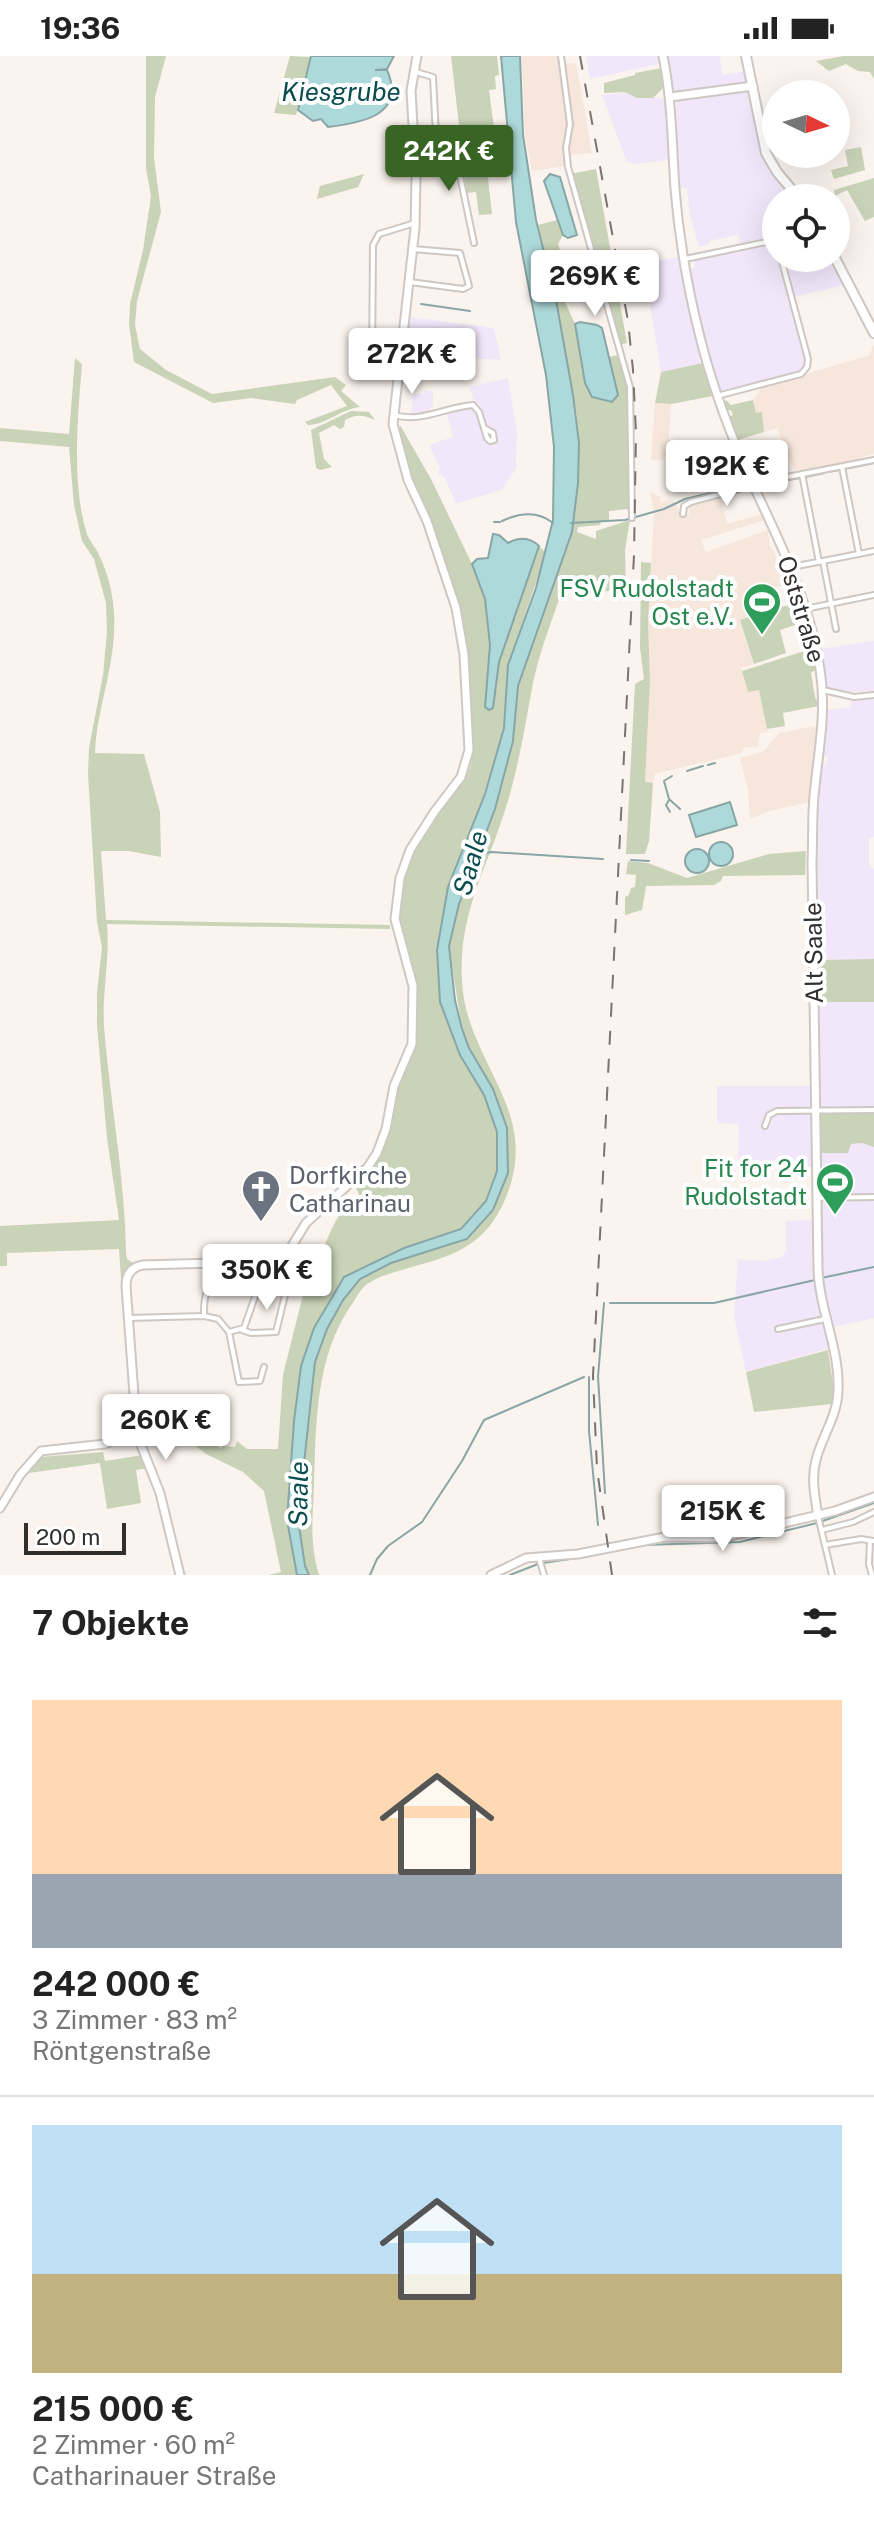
<!DOCTYPE html>
<html lang="de">
<meta charset="utf-8">
<style>
:root{--surface:#fff;--page:#f2f2f2;--text:#222;--muted:#767676;--line:#e0e0e0;--accent:#386523}
body{margin:0;font-family:"Public Sans",sans-serif;background:var(--page);color:var(--text);height:100vh;display:flex;flex-direction:column;font-size:30px;white-space:nowrap}
*{box-sizing:border-box;margin:0}
p{font-size:26px;color:var(--muted)}
.icon{flex:none;width:44px;height:44px;fill:none;stroke:currentColor;stroke-width:2;stroke-linecap:round;stroke-linejoin:round}
.map{position:relative;height:1519px;overflow:hidden}
.side{display:flex;flex-direction:column;background:var(--surface);flex:1}
.side>*{flex:none}
.needle{width:52px;rotate:95deg}
.fabs{position:absolute;left:762px;top:24px;display:grid;gap:16px}
.fabs a{display:grid;place-items:center;width:88px;height:88px;border-radius:50%;background:var(--surface);box-shadow:0 8px 32px #0002;font-size:40px}
.scale{position:absolute;left:24px;bottom:20px;width:102px;box-sizing:border-box;padding-left:8px;border:4px solid #312e2c;border-top:0;font-size:22px;line-height:28px;white-space:nowrap;color:#312e2c;-webkit-text-stroke:6px #fff;paint-order:stroke}
.price{position:absolute;translate:-50% -68px;padding:0 18px;border-radius:8px;background:#fff;color:#222;font-size:26px;line-height:52px;filter:drop-shadow(0 2px 4px #0008)}
.price::after{content:'';position:absolute;left:50%;top:48px;width:24px;height:18px;margin-left:-12px;background:inherit;clip-path:polygon(0 0,100% 0,50% 100%)}
.price.current{background:var(--accent);color:#fff}
ul{padding:0;list-style:none}
li{display:grid;align-content:center;gap:16px;height:424px;padding:0 32px}
li+li{border-top:2px solid var(--line)}
li span{display:grid;place-items:center;height:248px;border-radius:0px;color:#555}
li>.icon{margin-inline-start:auto}
span .icon{width:144px;height:144px;fill:#fffc;stroke-width:1}
li b{font-size:34px}
h2{display:flex;justify-content:space-between;align-items:center;height:96px;padding:0 32px;font-size:34px}
.status{display:flex;justify-content:space-between;align-items:center;height:56px;padding:0 40px;background:var(--surface);direction:ltr}
.status svg{height:22px;fill:currentColor}
.map>svg:first-child{display:block}
.commercial{fill:#f1e6fa}
.built{fill:#f6e6dc}
.green{fill:#c9d3b7}
.water{fill:#add9da;stroke:#88a6a6;stroke-width:2}
.lines{fill:none;stroke-linecap:round;stroke-linejoin:round}
.stream{stroke:#88a6a6;stroke-width:2}
.street-casing{stroke:#cfc7c2;stroke-width:8}
.secondary-casing{stroke:#cfc7c2;stroke-width:11}
.primary-casing{stroke:#cfc7c2;stroke-width:12}
.street{stroke:#fff;stroke-width:4}
.secondary{stroke:#fff;stroke-width:7}
.primary{stroke:#fff;stroke-width:8}
.rail{stroke:#787470;stroke-width:2;stroke-dasharray:14 14;stroke-linecap:butt}
.labels{text-anchor:middle;dominant-baseline:central;stroke-width:8;stroke-linejoin:round;paint-order:stroke}
.leisure-label{font-size:24px;fill:#27864d;stroke:#fff;text-anchor:end}
.street-label{font-size:24px;fill:#312e2c;stroke:#fff}
.worship-label{font-size:24px;fill:#5b616d;stroke:#fff;text-anchor:start}
.water-label{font-size:26px;font-style:italic;fill:#0a4d4e;stroke:#fff}
</style>
<div class="status"><b>19:36</b><svg viewBox="0 0 49 12"><path d="M0 12V9h3v3zM5 12V6h3v6zM10 12V3h3v9zM15 12V0h3v12zM26 1h20v11H26zM47 4h2v5h-2z"/></svg></div>
<div class="map">
<svg width="874" height="1519" viewBox="0 0 874 1519">
<rect width="100%" height="100%" fill="#fbf3ed"/>
<g class="commercial">
<path d="M586,0H657L659,8L590,23Z"/>
<path d="M666,0H720L722,19L747,15L749,26L677,37L673,33Z"/>
<path d="M747,34L753,43L759,83L765,102L793,142H776V182L741,190L738,179L709,185V188L699,191L690,159L687,132H680L676,48L679,44Z"/>
<path d="M632,36L667,44L670,104L636,108L627,106L602,39Z"/>
<path d="M772,188L776,192V202H780L807,304L806,311L799,317L777,324L718,335L699,263L689,213L695,212L694,205Z"/>
<path d="M679,201L683,230L703,307L661,316L643,207Z"/>
<path d="M783,202H829L844,229L793,241Z"/>
<path d="M409,261L494,272L501,304L432,300L430,293L406,291Z"/>
<path d="M508,322L517,376L516,413L501,434L456,448L445,422L438,417L440,412L429,389L453,381L447,358L469,352L476,355L485,385L490,387L496,385L497,379L484,368L480,350L474,346L470,331Z"/>
<path d="M425,334L433,336V351L430,352L429,358L411,360L413,338H424Z"/>
<path d="M729,387L745,425L709,436L707,414L713,400L724,396L722,390Z"/>
<path d="M874,585V635L847,636L827,631L819,593Z"/>
<path d="M874,642V781L869,782V810L874,813V903L818,904L815,827L819,738L817,737L821,709H827L828,700L823,699L826,654L851,651L852,643Z"/>
<path d="M818,946H874V1262L834,1271L837,1290L746,1316L734,1260L738,1203L763,1205L782,1201L786,1195V1165L814,1164L813,1111L738,1108L739,1068L717,1067V1030H812Z"/>
</g>
<g class="built">
<path d="M522,0H563L564,8L576,7L592,97L564,99L566,110L532,115L525,79Z"/>
<path d="M873,289L874,291V398L862,401L860,405L796,418L777,372L764,376L762,357H756L753,344L762,331L870,299Z"/>
<path d="M655,347L671,348L668,395L663,404H651Z"/>
<path d="M650,436L660,441L661,446L673,444L681,458H689L690,449L720,442L727,468L762,458L765,464L701,484L706,496L768,474L770,491L774,496L784,529L741,543L747,562L740,565L754,608L741,612L748,636L759,634L768,676L760,677L758,690L743,692L742,697L655,718L653,727L645,726L650,625L648,567L654,458Z"/>
<path d="M815,670L820,685L809,746L766,756L750,763L748,735L740,702L764,695L779,677Z"/>
</g>
<g class="green">
<path d="M146,0H166L155,41L154,102L161,156L137,245L135,269L140,293L166,314L212,338L335,321L346,329L341,335L360,351C341,353 326,369 308,369L305,366L347,350L331,329L297,344L295,348L251,342L213,347L134,306L129,268L130,248L143,194L151,140L146,112Z"/>
<path d="M290,0L310,1L296,59L274,57Z"/>
<path d="M451,0H497L499,19L495,20L496,33L489,34L499,111L487,113L492,158L479,159L476,136L467,137Z"/>
<path d="M844,0H874V23L870,16L858,15L846,8L829,15L816,5Z"/>
<path d="M662,12L665,30L653,42H637L625,36L604,37V27L635,19V17Z"/>
<path d="M861,91L865,114L834,123L831,114L848,110L845,94Z"/>
<path d="M596,113L627,287L619,289L570,118Z"/>
<path d="M364,118L358,131L317,143L320,130Z"/>
<path d="M874,122V161L865,165L847,134L835,140L834,134Z"/>
<path d="M557,164L563,179L558,188L566,214L563,225L566,248L575,268L585,327L618,339L609,301L618,299L629,341L628,434L630,458L627,453L609,455V465H601L600,469L578,471L577,476L596,483V475L630,464L625,494L626,531L602,536L564,529C553,562 540,593 533,627C525,669 519,710 506,751C487,814 458,856 462,926C467,1011 547,1057 502,1150C481,1193 448,1201 405,1213C392,1217 378,1220 366,1229C360,1234 356,1242 352,1248C315,1301 316,1368 314,1429C313,1464 309,1484 319,1519H309C288,1477 303,1412 308,1367C310,1347 310,1325 315,1306C322,1278 338,1244 358,1225C379,1205 439,1192 467,1182L508,1117L493,1033L469,992L462,973L449,890L459,848L495,753L513,685L518,630L572,476L578,427L577,361L556,244L538,169Z"/>
<path d="M75,302L82,308C78,358 71,429 87,478C89,485 96,491 99,499C106,513 111,530 113,546C120,601 97,646 95,697L144,698L160,756L161,801L129,795H101L106,864L390,869V873L107,868C110,903 102,936 104,971C110,1046 125,1121 126,1196L127,1203L136,1209L121,1223L119,1193L7,1197V1210H0V1170L119,1164L107,1082L97,969V936L102,891L97,866L88,718L89,692L103,619L107,576L106,547L94,503L82,485L74,449L69,391L0,385V372L69,378Z"/>
<path d="M703,307L713,340L671,348L655,347L661,316Z"/>
<path d="M726,344L731,349L753,344L756,357L762,356L764,376L738,384L729,361L733,359L731,354L726,355L723,349Z"/>
<path d="M351,355L369,356L375,364C363,359 357,358 345,364L344,371L340,373L334,369L319,377L324,403L332,411L320,414L316,412L311,374Z"/>
<path d="M400,369L431,423L472,508L485,543L490,589L485,651L493,652L499,606L539,490L546,497L508,609L504,672L437,894L440,946L460,999L484,1039L497,1077V1115L486,1145L461,1173L403,1192L344,1221L301,1310L292,1413L297,1519H268L281,1516L264,1435L243,1416L206,1398L192,1387L178,1382L152,1386L144,1383L160,1359L183,1363L203,1384L221,1392L223,1390L235,1391L237,1385L247,1393H278L283,1319L307,1223L287,1216L264,1214L262,1206L290,1199L318,1206C321,1197 335,1163 341,1157C348,1151 353,1147 359,1138L354,1128L372,1108L395,1038L414,994L417,936L409,897L398,867L403,822L412,796L445,745L456,735L470,712L473,696C467,642 470,589 456,537C449,513 440,489 431,467C415,431 397,411 400,369Z"/>
<path d="M641,506L651,507L648,567L650,625L645,726L653,727L649,785L645,798H626L635,628L644,623L640,592Z"/>
<path d="M798,546L804,566L780,574L786,597L754,608L740,564Z"/>
<path d="M811,593L816,613L811,617L815,641L819,650L783,657L785,670L767,673L759,634L748,636L742,615Z"/>
<path d="M806,795L805,819L723,820L721,825L714,829L646,830L642,854L625,859V841L629,839L631,832L635,831L636,819L626,818L628,805L648,807L687,822L769,798Z"/>
<path d="M874,903V946H818V904Z"/>
<path d="M874,1056V1091L862,1087L851,1088L848,1097H819V1061L821,1058Z"/>
<path d="M828,1294L835,1342L832,1348L754,1356L746,1316Z"/>
<path d="M103,1396L105,1405L143,1399L150,1412L136,1414L141,1447L107,1453L100,1407L29,1417V1413L41,1401Z"/>
</g>
<g class="water">
<path d="M311,0H394L387,13L375,14H387C407,60 360,67 328,71L321,63L313,65L298,54Z"/>
<path d="M501,0H520L523,79L536,164L556,244L573,339L579,387L578,427L572,476L518,630L513,685L495,753L459,848L449,890L455,944L462,973L469,992L493,1033L507,1072L508,1117L493,1154L467,1183L391,1207L360,1223L343,1244L327,1273L315,1306L298,1463L305,1510L309,1519H297L287,1464L294,1365L301,1310L314,1272L344,1221L404,1192L461,1173L486,1145L497,1115V1076L484,1039L460,999L440,946L437,894L448,831L485,738L504,672L508,609L536,532L553,464L554,391L546,319L516,166Z"/>
<path d="M550,118L560,121L577,179L568,182L563,179L544,125Z"/>
<path d="M580,266L597,269L602,272L618,339L612,346L592,341L585,327L575,268Z"/>
<path d="M493,478L499,479L508,487C519,481 530,481 539,490L499,606L493,652L489,654L485,651L490,589L485,543L472,508L477,503L488,502Z"/>
<path d="M730,746L737,769L696,781L689,759Z"/>
<circle cx="721" cy="798" r="12"/>
<circle cx="697" cy="805" r="12"/>
</g>
<g class="lines">
<g class="stream">
<path d="M421,248L470,255"/>
<path d="M844,413L874,407"/>
<path d="M827,416L839,414"/>
<path d="M805,421L824,417"/>
<path d="M770,427L800,422"/>
<path d="M502,465C519,457 537,454 553,467"/>
<path d="M494,466H500"/>
<path d="M571,467L625,464L664,453L685,443L736,431"/>
<path d="M708,709L715,707"/>
<path d="M687,715L703,710"/>
<path d="M672,720L664,725L669,743L680,753"/>
<path d="M669,744L666,749L670,756"/>
<path d="M477,800L491,796L603,803"/>
<path d="M631,804L649,805"/>
<path d="M821,1222L874,1211"/>
<path d="M610,1247H714L815,1224"/>
<path d="M598,1320L605,1437"/>
<path d="M589,1321V1375L598,1469"/>
<path d="M598,1321L604,1247"/>
<path d="M586,1500L643,1489L740,1486L817,1467L874,1447"/>
<path d="M543,1507L576,1502"/>
<path d="M370,1519L377,1503L388,1490L422,1466L462,1405L484,1364L584,1321"/>
<path d="M510,1519L538,1508"/>
</g>
<defs>
<g id="street">
<path d="M561,0L570,68L566,92L568,111L630,331L632,462"/>
<path d="M416,16L433,21L436,80L430,100"/>
<path d="M416,94L459,115L474,187"/>
<path d="M685,203L776,184"/>
<path d="M410,226L463,233L469,230L460,197L413,193"/>
<path d="M400,316L375,313L372,309L373,189L379,178L415,167"/>
<path d="M717,340L801,318L807,311L808,303L781,202"/>
<path d="M394,359C422,367 445,351 473,349L479,356L487,382L490,385L494,384L493,377L484,372"/>
<path d="M842,411L859,498"/>
<path d="M802,418L819,506"/>
<path d="M683,458L684,450L691,446L777,423L874,404"/>
<path d="M823,505L836,573"/>
<path d="M792,511L874,495"/>
<path d="M805,553L874,539"/>
<path d="M823,634L854,641L874,639"/>
<path d="M765,1070L769,1059L777,1055L874,1054"/>
<path d="M817,1142L874,1141"/>
<path d="M204,1260C204,1243 203,1229 224,1229"/>
<path d="M128,1262L204,1260L218,1263L229,1276L239,1326L260,1325L264,1311"/>
<path d="M778,1273L825,1263"/>
<path d="M242,1274L251,1277L276,1276L286,1235"/>
<path d="M229,1276L244,1272L257,1235"/>
<path d="M135,1354L170,1356L201,1367L222,1371"/>
<path d="M818,1460L832,1519"/>
<path d="M822,1474L853,1466L874,1456"/>
<path d="M870,1485L869,1508L872,1519"/>
<path d="M825,1489L861,1483L874,1485"/>
<path d="M539,1502L544,1519"/>
</g>
<g id="secondary">
<path d="M663,0C672,44 672,88 675,133C679,182 687,229 699,277C712,330 731,381 754,431C782,490 810,548 820,613C827,657 818,697 814,740C812,762 813,785 812,807L818,1212C819,1253 840,1293 838,1334C838,1359 822,1380 816,1404C811,1423 815,1441 818,1460"/>
<path d="M670,41L753,30"/>
<path d="M0,1452L20,1419L41,1395L105,1388L136,1374"/>
<path d="M180,1519L160,1437L137,1379L126,1230C126,1219 131,1211 143,1209L249,1206L290,1193L306,1167L368,1111L377,1097L386,1073L394,1030L412,988L413,930L395,863L400,822L410,794L435,755L461,721L469,694L464,599L456,552L427,465L408,424L393,368L415,172L416,121L411,35L417,0"/>
<path d="M491,1519L526,1502L578,1498L665,1481L722,1482L835,1455L874,1441"/>
</g>
<g id="primary">
<path d="M746,0L766,97L777,116L799,142"/>
<path d="M835,202L874,277"/>
</g>
</defs>
<use href="#street" class="street-casing"/>
<use href="#secondary" class="secondary-casing"/>
<use href="#primary" class="primary-casing"/>
<use href="#street" class="street"/>
<use href="#secondary" class="secondary"/>
<use href="#primary" class="primary"/>
<path class="rail" d="M580,0L628,265L633,314L636,377L634,499L593,1320L597,1413L612,1519"/>
</g>
<defs>
<symbol id="stadium-pin" viewBox="-11 -11 22 30"><path d="M0 17L-7.5 6A9.5 9.5 0 1 1 7.5 6Z" fill="#2e9e5b" stroke="#fff"/><path d="M0-5a6.5 5 0 1 0 0 10a6.5 5 0 1 0 0-10ZM-3.5-1.8h7v3.6h-7Z" fill="#fff"/></symbol>
<symbol id="church-pin" viewBox="-11 -11 22 30"><path d="M0 17L-7.5 6A9.5 9.5 0 1 1 7.5 6Z" fill="#6b7280" stroke="#fff"/><path d="M-1.2-6h2.4v3.5h3.3v2.4h-3.3V6h-2.4V-.1h-3.3v-2.4h3.3Z" fill="#fff"/></symbol>
</defs>
<g fill-rule="evenodd">
<use href="#stadium-pin" x="740" y="524" width="44" height="60"/>
<use href="#stadium-pin" x="813" y="1104" width="44" height="60"/>
<use href="#church-pin" x="239" y="1111" width="44" height="60"/>
</g>
<g class="labels">
<g class="leisure-label">
<text x="734" y="532">FSV Rudolstadt<tspan x="734" dy="28">Ost e.V.</tspan></text>
<text x="807" y="1112">Fit for 24<tspan x="807" dy="28">Rudolstadt</tspan></text>
</g>
<g class="street-label">
<text transform="translate(802 553) rotate(73)">Oststraße</text>
<text transform="translate(813 897) rotate(-91)">Alt Saale</text>
</g>
<g class="worship-label">
<text x="289" y="1119">Dorfkirche<tspan x="289" dy="28">Catharinau</tspan></text>
</g>
<g class="water-label">
<text x="341" y="35">Kiesgrube</text>
<text transform="translate(470 807) rotate(-74)">Saale</text>
<text transform="translate(298 1438) rotate(-89)">Saale</text>
</g>
</g>
</svg>
<div class="fabs">
<a><svg class="needle" viewBox="-14 -14 28 28"><path d="M0-13l5 13h-10z" fill="#e53935"/><path d="M0 13l5-13h-10z" fill="#767676"/></svg></a>
<a><svg class="icon" aria-label="locate" viewBox="0 0 24 24"><circle cx="12" cy="12" r="6"/><path d="M12 2v4M12 18v4M2 12h4M18 12h4"/></svg></a>
</div>
<div class="scale">200 m</div>
<b class="price current" style="left:449px;top:137px">242K €</b>
<b class="price" style="left:595px;top:262px">269K €</b>
<b class="price" style="left:412px;top:340px">272K €</b>
<b class="price" style="left:727px;top:452px">192K €</b>
<b class="price" style="left:267px;top:1256px">350K €</b>
<b class="price" style="left:166px;top:1406px">260K €</b>
<b class="price" style="left:723px;top:1497px">215K €</b>
</div>
<section class="side">
<h2>7 Objekte<svg class="icon" aria-label="filters" viewBox="0 0 24 24"><path d="M4 7h16M4 17h16"/><circle cx="9" cy="7" r="2"/><circle cx="15" cy="17" r="2"/></svg></h2>
<ul>
<li><span style="background:linear-gradient(#ffd9b3 70%,#9aa5b1 0)"><svg class="icon" aria-label="home" viewBox="0 0 24 24"><path d="M3 11l9-7 9 7M6 9v11h12V9"/></svg></span><div><b>242 000 €</b><p>3 Zimmer · 83 m²</p><p>Röntgenstraße</p></div></li>
<li><span style="background:linear-gradient(#bfe0f5 60%,#c2b280 0)"><svg class="icon" aria-label="home" viewBox="0 0 24 24"><path d="M3 11l9-7 9 7M6 9v11h12V9"/></svg></span><div><b>215 000 €</b><p>2 Zimmer · 60 m²</p><p>Catharinauer Straße</p></div></li>
</ul>
</section>
